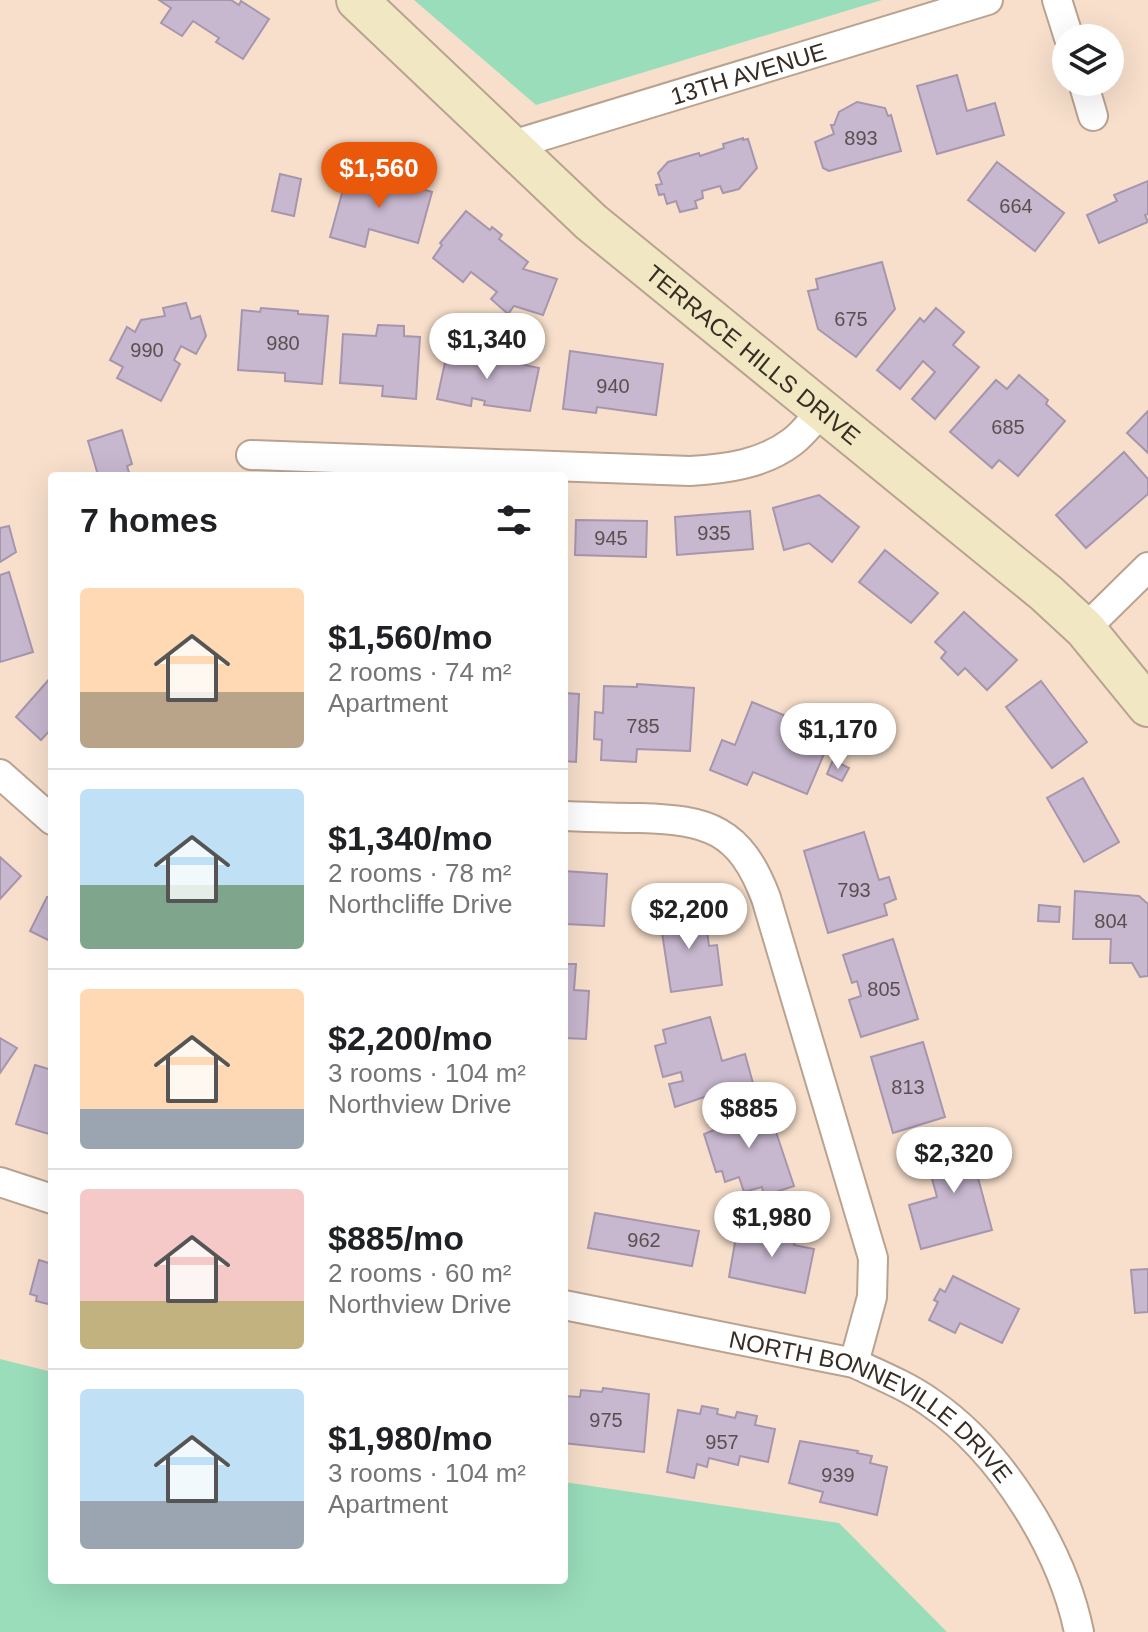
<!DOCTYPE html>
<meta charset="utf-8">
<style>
:root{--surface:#fff;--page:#f2f2f2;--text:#202124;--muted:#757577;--line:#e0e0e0;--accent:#ea580c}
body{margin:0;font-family:Arial,sans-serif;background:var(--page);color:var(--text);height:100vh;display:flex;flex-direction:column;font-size:30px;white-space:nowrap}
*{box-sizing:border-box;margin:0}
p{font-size:26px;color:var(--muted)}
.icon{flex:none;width:44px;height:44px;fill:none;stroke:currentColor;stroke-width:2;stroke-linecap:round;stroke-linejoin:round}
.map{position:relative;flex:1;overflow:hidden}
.drawer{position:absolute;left:48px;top:472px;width:520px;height:1112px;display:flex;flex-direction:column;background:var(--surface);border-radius:8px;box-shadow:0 8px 32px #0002}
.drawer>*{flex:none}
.fabs{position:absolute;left:1052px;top:24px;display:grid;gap:16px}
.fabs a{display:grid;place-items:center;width:72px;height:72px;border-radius:50%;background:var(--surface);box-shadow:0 8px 32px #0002;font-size:40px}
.price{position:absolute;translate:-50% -68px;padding:0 18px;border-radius:28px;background:#fff;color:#222;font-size:26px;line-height:52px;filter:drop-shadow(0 2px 4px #0008)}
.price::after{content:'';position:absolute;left:50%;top:48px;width:24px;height:18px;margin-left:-12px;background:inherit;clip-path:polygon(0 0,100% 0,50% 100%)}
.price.current{background:var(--accent);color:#fff}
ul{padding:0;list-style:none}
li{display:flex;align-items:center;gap:24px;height:200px;padding:0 32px}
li+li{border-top:2px solid var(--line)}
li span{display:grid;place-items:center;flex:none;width:224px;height:160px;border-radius:8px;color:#555}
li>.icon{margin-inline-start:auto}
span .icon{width:96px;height:96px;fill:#fffc;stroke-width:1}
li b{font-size:34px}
h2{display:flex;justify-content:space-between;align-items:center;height:96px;padding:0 32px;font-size:34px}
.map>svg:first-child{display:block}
.green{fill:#9addbb}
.building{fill:#c7b7cf;stroke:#a696ad;stroke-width:2}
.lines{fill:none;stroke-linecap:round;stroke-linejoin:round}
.street-casing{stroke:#b9a290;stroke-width:32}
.secondary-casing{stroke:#b9a290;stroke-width:44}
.street{stroke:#fff;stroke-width:28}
.secondary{stroke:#f1e8c3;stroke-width:40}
.labels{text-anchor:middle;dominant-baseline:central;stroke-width:6;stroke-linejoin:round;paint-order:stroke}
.number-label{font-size:20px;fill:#5a5050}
.street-label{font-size:24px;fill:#362d25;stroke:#f7dfcb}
</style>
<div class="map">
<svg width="1148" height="1632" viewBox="0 0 1148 1632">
<rect width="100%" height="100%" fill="#f7dfcb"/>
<g class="green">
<path d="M414,0H882L536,105Z"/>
<path d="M0,1359L52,1372V1580H564V1482L839,1523L947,1632H0Z"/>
</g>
<g class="building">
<path d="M159,0H231L239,5L241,1L269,19L243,59L216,42L219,38L193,21L182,36L161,23L171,8Z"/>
<path d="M957,75L967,111L995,103L1004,135L937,154L917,86Z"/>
<path d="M857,102L885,108L888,116L891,115L901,151L829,171L823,168L815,142L834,134L831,125H834L839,112Z"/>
<path d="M743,138V140L748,139L757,168L739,189L723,193L720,186L702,191L703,198L695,201L697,208L680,212L676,201L667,204L664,194L659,195L656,185L662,184L658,173L668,162L699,153L700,156L724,148L723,144Z"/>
<path d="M997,162L1064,213L1035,251L968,200Z"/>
<path d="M349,168L378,176L375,185L400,192L402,183L432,192L418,243L369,229L365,247L330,237Z"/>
<path d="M280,174L301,179L294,216L272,211Z"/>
<path d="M1148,181V214L1145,215L1148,222L1099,243L1087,215L1117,201L1114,195Z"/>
<path d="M466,211L490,230L492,227L502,235L499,239L528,262L523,269L557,279L543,315L514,306L508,314L491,299L497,292L471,272L463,282L433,258L442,245L440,243Z"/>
<path d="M882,262L895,309L856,357L818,329L808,291L818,289L816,279Z"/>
<path d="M186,303L191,319L200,316L206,336L196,354L181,346L174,360L180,364L161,401L117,378L123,367L110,360L127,327L135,332L141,320L165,316L163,308Z"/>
<path d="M261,308L298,311V314L328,316L322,384L285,381V373L238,370L242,310L260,312Z"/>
<path d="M936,308L964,332L953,345L979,367L935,419L912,399L935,372L923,361L900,389L877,370L920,318L924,322Z"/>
<path d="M378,325L404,326V336L420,337L416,399L382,396L383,386L340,383L343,334L376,336Z"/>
<path d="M448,349L539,368L530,411L484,405L485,401L472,398L471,406L437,399Z"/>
<path d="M570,351L663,364L656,415L597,407L596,413L563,409Z"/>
<path d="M1019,375L1048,400L1046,404L1065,421L1018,476L999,460L992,468L950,432L996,380L1007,389Z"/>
<path d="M1148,411V453L1127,433Z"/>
<path d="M122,430L132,464L127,466L130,476H94L98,475L88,441Z"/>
<path d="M1124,452L1148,479V494L1086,548L1056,515Z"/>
<path d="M819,495L859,527L832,562L809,543L784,550L773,508Z"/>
<path d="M750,511L753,549L677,555L675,517Z"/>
<path d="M576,520L647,521L646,557L575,555Z"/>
<path d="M9,526L16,552L0,562V528Z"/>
<path d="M885,550L938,593L911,623L859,582Z"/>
<path d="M9,572L33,652L0,662V575Z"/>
<path d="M964,612L1017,660L987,690L965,668L958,675L941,658L946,652L935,642Z"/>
<path d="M52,676V728L41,740L16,717Z"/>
<path d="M1041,681L1087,742L1052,768L1006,707Z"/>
<path d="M637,684L694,688L690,751L637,749L636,762L601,760L602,740L594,739L595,712L603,713L604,686L637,687Z"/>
<path d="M564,693L579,694L576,762L564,761Z"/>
<path d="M752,702L832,735L807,794L753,772L747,785L710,770L722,740L735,745Z"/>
<path d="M833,760L849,768L842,781L827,774Z"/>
<path d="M1083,778L1119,842L1084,862L1047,798Z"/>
<path d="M864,832L879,880L889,877L896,899L884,904L887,915L828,933L804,851Z"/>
<path d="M0,857L21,876L0,899Z"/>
<path d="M564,871L607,874L604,926L566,924Z"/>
<path d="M1075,891L1139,896L1148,904V976L1140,977L1132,963H1110L1111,939H1073Z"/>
<path d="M47,897L52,899V942L30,931Z"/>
<path d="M1039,905L1060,907L1059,922L1038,921Z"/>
<path d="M704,908L709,946L717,945L722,985L671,992L659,913Z"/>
<path d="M893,939L918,1019L861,1037L849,1000L861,996L857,981L852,983L843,955Z"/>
<path d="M564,964H576L574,990L589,991L586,1039L564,1038Z"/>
<path d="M710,1017L722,1061L745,1054L754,1087L723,1095L722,1091L675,1107L669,1084L683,1081L681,1072L663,1077L655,1046L666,1043L663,1030Z"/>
<path d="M0,1038L17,1048L0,1073Z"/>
<path d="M923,1042L945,1117L893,1133L871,1057Z"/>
<path d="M35,1065L52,1070V1135L16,1124Z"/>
<path d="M766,1102L794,1186L764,1196L762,1187L744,1192L739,1177L725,1182L722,1171L716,1172L704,1134L717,1129L714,1117Z"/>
<path d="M978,1132L987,1171L977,1174L992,1230L921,1249L909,1205L937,1197L927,1160L945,1156L942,1141Z"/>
<path d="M595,1213L699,1231L692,1266L588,1248Z"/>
<path d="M771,1222L798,1227L794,1245L814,1249L805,1293L729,1277L737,1231L768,1237Z"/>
<path d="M39,1260L52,1264V1305L36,1301L37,1296L30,1294Z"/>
<path d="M1148,1269V1312L1135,1313L1131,1270Z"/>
<path d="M953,1276L1019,1309L1002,1343L960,1323L955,1333L929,1320L938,1302L934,1300L940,1289L945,1292Z"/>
<path d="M603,1388L649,1394L644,1452L564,1443V1396L580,1397L581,1390L602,1392Z"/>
<path d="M702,1406L718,1409L717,1414L735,1418L737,1412L757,1416L755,1425L775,1429L768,1462L740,1456L738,1465L709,1458L707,1467L697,1464L694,1478L667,1472L678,1410L700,1414Z"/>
<path d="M800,1441L858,1451L857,1453L872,1456L870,1463L887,1467L877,1515L820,1502L823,1492L789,1483Z"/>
</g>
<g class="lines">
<defs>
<g id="street">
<path d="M1057,0L1069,38"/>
<path d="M1083,82L1093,116"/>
<path id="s1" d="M509,146L988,0"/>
<path d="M251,455L690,471C726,469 763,464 792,442C804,433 813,420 823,409"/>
<path d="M1085,629L1148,567"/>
<path d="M0,774L52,820"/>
<path d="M564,816C589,817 614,818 640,818C708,820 740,829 766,898L873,1258L872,1297L854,1363"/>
<path d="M0,1182L52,1199"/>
<path id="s2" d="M564,1305L854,1363C880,1375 907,1386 931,1403C1001,1451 1062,1549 1079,1632"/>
</g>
<g id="secondary">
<path id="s3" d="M357,0L591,222L1046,593L1085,629L1148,706"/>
</g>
</defs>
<use href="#street" class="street-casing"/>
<use href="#secondary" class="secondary-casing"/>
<use href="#street" class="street"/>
<use href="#secondary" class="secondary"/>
</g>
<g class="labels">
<g class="number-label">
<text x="861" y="138">893</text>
<text x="1016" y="206">664</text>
<text x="851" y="319">675</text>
<text x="283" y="343">980</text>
<text x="147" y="350">990</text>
<text x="613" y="386">940</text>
<text x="1008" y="427">685</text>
<text x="714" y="533">935</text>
<text x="611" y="538">945</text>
<text x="643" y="726">785</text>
<text x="854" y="890">793</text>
<text x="1111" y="921">804</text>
<text x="884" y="989">805</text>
<text x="908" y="1087">813</text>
<text x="644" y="1240">962</text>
<text x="606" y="1420">975</text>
<text x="722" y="1442">957</text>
<text x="838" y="1475">939</text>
</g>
<g class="street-label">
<text stroke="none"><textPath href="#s1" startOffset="250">13TH AVENUE</textPath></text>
<text stroke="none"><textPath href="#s3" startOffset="532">TERRACE HILLS DRIVE</textPath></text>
<text stroke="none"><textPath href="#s2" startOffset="330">NORTH BONNEVILLE DRIVE</textPath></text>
</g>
</g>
</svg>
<div class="fabs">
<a><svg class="icon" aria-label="layers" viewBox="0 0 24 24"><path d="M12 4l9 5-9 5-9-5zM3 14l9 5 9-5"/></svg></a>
</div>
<b class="price current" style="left:379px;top:210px">$1,560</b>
<b class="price" style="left:487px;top:381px">$1,340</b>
<b class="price" style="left:838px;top:771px">$1,170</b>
<b class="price" style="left:689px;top:951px">$2,200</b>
<b class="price" style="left:749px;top:1150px">$885</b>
<b class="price" style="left:954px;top:1195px">$2,320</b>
<b class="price" style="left:772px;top:1259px">$1,980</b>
<section class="drawer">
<h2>7 homes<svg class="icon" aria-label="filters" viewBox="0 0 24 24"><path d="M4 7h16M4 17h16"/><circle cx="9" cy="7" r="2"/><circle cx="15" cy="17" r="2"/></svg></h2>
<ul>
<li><span style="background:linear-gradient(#ffd9b3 65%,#b9a48a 0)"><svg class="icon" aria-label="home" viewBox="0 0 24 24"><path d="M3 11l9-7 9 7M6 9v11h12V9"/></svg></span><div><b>$1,560/mo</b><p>2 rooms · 74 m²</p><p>Apartment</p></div></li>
<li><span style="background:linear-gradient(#bfe0f5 60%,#7fa58c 0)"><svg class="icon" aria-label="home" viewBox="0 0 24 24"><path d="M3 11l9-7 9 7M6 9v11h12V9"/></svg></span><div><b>$1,340/mo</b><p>2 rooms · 78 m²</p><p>Northcliffe Drive</p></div></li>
<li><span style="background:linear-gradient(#ffd9b3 75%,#9aa5b1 0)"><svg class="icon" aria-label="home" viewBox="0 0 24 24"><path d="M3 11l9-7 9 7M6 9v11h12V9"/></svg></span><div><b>$2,200/mo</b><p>3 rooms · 104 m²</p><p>Northview Drive</p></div></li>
<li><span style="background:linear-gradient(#f6c9c9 70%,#c2b280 0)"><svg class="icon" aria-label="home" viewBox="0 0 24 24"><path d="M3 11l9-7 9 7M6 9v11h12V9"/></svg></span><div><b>$885/mo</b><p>2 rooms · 60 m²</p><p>Northview Drive</p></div></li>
<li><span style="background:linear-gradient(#bfe0f5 70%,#9aa5b1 0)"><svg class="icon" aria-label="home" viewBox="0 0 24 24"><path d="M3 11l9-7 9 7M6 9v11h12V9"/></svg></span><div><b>$1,980/mo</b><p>3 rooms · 104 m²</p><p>Apartment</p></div></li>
</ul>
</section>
</div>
